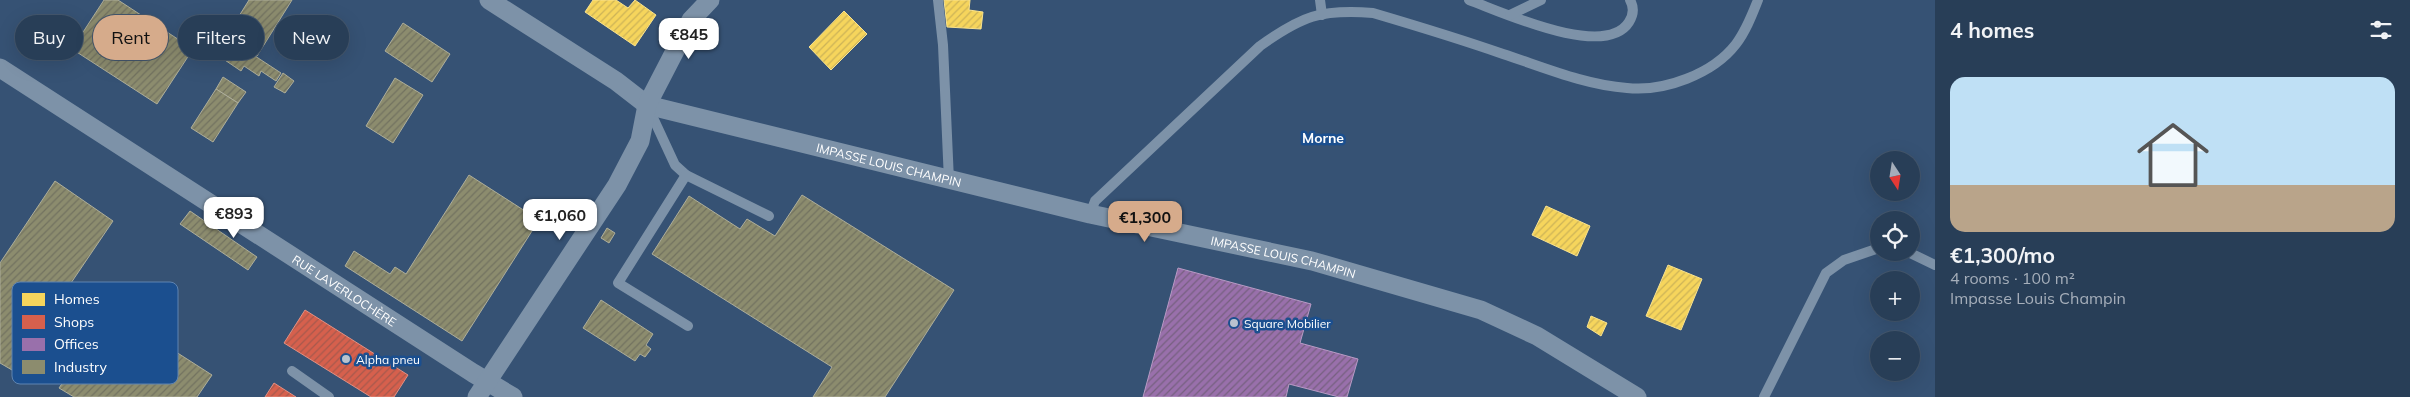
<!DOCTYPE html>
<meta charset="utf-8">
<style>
:root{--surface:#283e57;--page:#344961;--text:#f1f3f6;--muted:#a5aeba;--line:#44576d;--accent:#d6ab8b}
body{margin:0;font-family:Mulish,sans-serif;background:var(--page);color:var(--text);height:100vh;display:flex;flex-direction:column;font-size:19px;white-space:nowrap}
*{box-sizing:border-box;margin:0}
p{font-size:16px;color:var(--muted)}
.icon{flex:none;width:28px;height:28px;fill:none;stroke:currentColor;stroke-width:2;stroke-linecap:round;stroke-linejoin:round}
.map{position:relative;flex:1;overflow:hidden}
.panel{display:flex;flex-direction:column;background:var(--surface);width:475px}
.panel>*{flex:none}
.hud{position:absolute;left:15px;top:15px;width:475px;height:45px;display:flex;gap:10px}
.needle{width:32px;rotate:168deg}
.fabs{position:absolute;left:1870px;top:151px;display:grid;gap:10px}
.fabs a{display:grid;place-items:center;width:50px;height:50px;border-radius:50%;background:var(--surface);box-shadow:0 5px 20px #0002,0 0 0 1px var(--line);font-size:25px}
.price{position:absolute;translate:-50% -42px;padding:0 11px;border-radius:10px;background:#fff;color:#222;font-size:16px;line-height:32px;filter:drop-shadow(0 1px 2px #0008)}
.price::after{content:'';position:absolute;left:50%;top:30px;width:15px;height:11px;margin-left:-8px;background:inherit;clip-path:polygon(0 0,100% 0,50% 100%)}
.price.active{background:var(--accent);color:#111}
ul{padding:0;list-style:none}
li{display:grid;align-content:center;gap:10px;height:265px;padding:0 15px}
li span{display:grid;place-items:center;height:155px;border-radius:15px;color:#555}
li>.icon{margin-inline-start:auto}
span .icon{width:90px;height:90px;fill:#fffc;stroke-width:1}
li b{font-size:21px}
h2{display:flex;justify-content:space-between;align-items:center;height:60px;padding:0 15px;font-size:21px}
.tag{padding:0 18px;border-radius:22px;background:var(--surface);box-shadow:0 5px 20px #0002,0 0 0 1px var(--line);font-size:18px;line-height:45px}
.tag.active{background:var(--accent);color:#111}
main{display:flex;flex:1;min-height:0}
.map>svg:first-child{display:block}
.homes{fill:url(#homes-hatch);stroke:#f9e28d}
.shops{fill:url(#shops-hatch);stroke:#e29082}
.offices{fill:url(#offices-hatch);stroke:#b89bc4}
.industry{fill:url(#industry-hatch);stroke:#aeae9a}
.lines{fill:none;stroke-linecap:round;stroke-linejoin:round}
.lane{stroke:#7d92a8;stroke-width:10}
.street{stroke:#7d92a8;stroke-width:19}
.poi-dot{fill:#b9c2ce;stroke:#1b4f8f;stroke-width:2}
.labels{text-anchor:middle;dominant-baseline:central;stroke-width:5;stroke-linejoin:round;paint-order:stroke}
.street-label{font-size:12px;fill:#fff;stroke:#1b4f8f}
.poi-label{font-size:12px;fill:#fff;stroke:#1b4f8f;text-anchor:start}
.neighbourhood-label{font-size:14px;font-weight:bold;fill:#fff;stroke:#1b4f8f}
.key{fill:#1b4f8f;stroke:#5f84b1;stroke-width:1}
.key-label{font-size:14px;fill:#fff}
</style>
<main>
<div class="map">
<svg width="1935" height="397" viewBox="0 0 1935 397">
<defs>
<pattern id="homes-hatch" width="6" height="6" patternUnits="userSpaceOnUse" patternTransform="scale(1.25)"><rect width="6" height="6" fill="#f6d55c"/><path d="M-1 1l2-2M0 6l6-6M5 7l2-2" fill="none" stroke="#ccb358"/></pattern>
<pattern id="shops-hatch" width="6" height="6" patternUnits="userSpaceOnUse" patternTransform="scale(1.25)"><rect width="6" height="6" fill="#d6604d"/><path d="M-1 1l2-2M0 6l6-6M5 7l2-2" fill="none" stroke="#a6594d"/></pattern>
<pattern id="offices-hatch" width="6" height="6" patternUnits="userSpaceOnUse" patternTransform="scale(1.25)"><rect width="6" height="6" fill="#9970ab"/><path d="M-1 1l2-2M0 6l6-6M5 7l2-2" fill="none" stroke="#766080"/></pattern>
<pattern id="industry-hatch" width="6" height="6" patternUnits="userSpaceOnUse" patternTransform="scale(1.25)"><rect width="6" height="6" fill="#8c8c6e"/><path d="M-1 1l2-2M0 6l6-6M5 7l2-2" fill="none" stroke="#727260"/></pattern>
</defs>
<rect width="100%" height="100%" fill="#365274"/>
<g class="homes">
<path d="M593,0H616L628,8L635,0L656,15L635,46L585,12Z"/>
<path d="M944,0H970L969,10L983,12L981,29L947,27Z"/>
<path d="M844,11L867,34L831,70L809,47Z"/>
<path d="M1546,206L1590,226L1577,256L1532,235Z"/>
<path d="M1668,265L1702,279L1681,330L1646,316Z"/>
<path d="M1591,316L1607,323L1601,336L1587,327Z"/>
</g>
<g class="shops">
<path d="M305,310L408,375L394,397H371L284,343Z"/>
<path d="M274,383L296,397H265Z"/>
</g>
<path class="offices" d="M1178,268L1311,304L1300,343L1358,359L1347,397H1339L1289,384L1286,397H1143Z"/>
<g class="industry">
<path d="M104,0H118L193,49L157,104L72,49Z"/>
<path d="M249,0H292L257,56L226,37Z"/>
<path d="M403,23L450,54L432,82L385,51Z"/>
<path d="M226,37L281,73L276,81L261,71L259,76L244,66L241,71L216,54Z"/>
<path d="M283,73L294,81L285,93L274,87Z"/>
<path d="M223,77L246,92L238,103L216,89Z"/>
<path d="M395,78L423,95L393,143L366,126Z"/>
<path d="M216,89L238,103L213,142L191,128Z"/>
<path d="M469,175L539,220L462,341L345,266L354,251L390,274L395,267L406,274Z"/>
<path d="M55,181L113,221L12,370L0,363V263Z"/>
<path d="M802,195L954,290L885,397H813L832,367L652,254L689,196L740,229L747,219L775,236Z"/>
<path d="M190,211L257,257L248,270L180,224Z"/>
<path d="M607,228L615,233L609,243L601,238Z"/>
<path d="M601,300L653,334L646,345L651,349L645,357L640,354L635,361L583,328Z"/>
<path d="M112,311L212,375L197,397H74L59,388Z"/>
</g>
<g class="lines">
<g class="lane">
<path d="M938,0L943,45L949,181"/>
<path d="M1320,0L1322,15"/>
<path d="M1469,0C1502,12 1605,60 1629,22C1634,14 1634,7 1630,0"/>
<path d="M1510,15L1541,0"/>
<path d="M649,109L675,165L686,175L769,216"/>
<path d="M686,175L618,283L688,326"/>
<path d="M1090,214L1095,201L1260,46C1302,16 1320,9 1373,13C1417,26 1460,39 1503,54C1543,67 1585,85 1627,88C1664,92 1713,74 1736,44C1746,31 1752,15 1758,0"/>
<path d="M1908,252L1935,265"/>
<path d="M292,371L329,397"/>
<path d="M1764,397L1826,273L1844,260L1879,248"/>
</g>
<g class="street">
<path id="s1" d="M489,0L616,81L647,105L1090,214L1312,261L1481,310L1537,336L1637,397"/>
<path id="s2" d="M0,68L473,373L513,397"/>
<path d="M477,397L617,185L640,141L647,105L691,20L710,0"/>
</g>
</g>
<g class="poi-dot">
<circle cx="1234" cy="323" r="5"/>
<circle cx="346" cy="359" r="5"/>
</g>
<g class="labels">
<g class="street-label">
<text stroke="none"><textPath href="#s1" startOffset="439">IMPASSE LOUIS CHAMPIN</textPath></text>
<text stroke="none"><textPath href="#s1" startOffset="844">IMPASSE LOUIS CHAMPIN</textPath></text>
<text stroke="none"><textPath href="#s2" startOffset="410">RUE LAVERLOCHÈRE</textPath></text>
</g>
<g class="poi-label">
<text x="1244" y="323">Square Mobilier</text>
<text x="356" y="359">Alpha pneu</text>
</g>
<g class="neighbourhood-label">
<text x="1323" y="138">Morne</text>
</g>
</g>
<rect x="12" y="282" width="166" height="102" rx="8" class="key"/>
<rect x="22" y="293" width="23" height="13" fill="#f6d55c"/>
<rect x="22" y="315" width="23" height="14" fill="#d6604d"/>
<rect x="22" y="338" width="23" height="13" fill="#9970ab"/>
<rect x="22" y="360" width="23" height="14" fill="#8c8c6e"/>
<g class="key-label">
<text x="54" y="304">Homes</text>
<text x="54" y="327">Shops</text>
<text x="54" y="349">Offices</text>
<text x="54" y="372">Industry</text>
</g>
</svg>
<div class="fabs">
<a><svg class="needle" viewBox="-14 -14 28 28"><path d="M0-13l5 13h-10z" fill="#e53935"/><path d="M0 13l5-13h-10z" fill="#a5aeba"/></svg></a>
<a><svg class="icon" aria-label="locate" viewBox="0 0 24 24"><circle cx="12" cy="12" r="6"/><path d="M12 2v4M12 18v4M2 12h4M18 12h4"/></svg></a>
<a>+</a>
<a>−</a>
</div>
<b class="price" style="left:689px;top:60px">€845</b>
<b class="price" style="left:234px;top:239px">€893</b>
<b class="price" style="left:560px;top:241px">€1,060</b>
<b class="price active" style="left:1145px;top:243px">€1,300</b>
<div class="hud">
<a class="tag">Buy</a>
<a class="tag active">Rent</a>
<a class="tag">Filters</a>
<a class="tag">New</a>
</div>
</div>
<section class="panel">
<h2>4 homes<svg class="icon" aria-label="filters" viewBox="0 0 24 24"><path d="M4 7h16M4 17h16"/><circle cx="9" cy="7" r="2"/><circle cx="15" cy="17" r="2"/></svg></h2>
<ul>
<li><span style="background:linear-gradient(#bfe0f5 70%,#b9a48a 0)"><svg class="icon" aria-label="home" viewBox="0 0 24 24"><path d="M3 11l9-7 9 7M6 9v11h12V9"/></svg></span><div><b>€1,300/mo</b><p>4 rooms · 100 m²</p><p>Impasse Louis Champin</p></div></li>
</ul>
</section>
</main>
